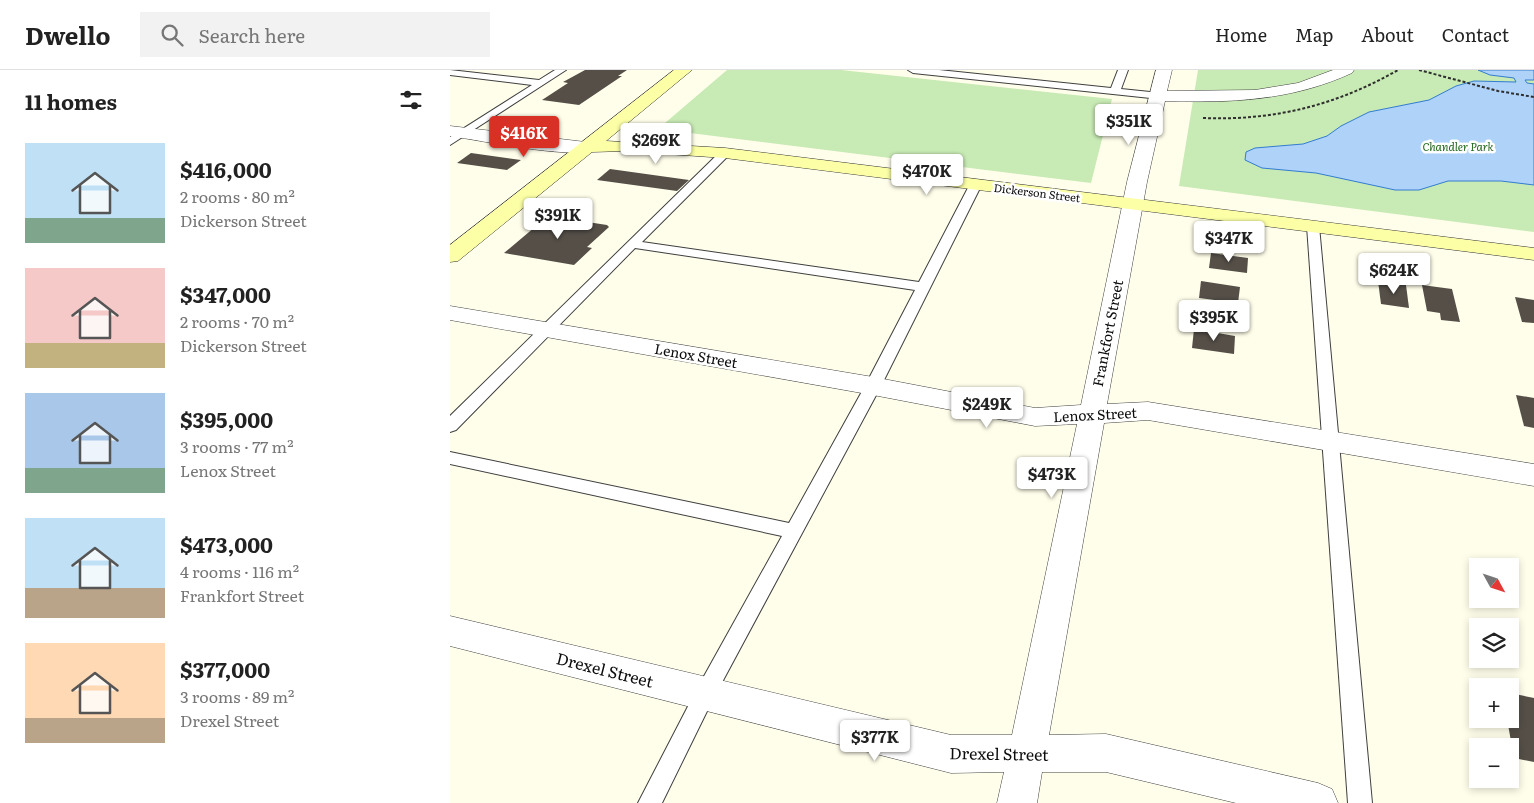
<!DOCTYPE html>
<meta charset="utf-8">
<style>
:root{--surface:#fff;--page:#f2f2f2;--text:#222;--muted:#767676;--line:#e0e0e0;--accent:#d93025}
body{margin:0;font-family:Literata,serif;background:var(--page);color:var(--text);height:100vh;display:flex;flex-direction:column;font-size:19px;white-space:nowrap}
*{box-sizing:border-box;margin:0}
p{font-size:16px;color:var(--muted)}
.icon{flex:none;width:28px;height:28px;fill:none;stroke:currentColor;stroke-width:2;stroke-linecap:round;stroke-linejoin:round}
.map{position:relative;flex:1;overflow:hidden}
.sheet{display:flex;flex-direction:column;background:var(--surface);width:450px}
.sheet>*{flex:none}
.needle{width:32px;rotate:130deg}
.buttons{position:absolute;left:1019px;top:488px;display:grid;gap:10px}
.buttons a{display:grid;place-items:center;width:50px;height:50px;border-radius:0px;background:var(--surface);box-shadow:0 2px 8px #0003;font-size:25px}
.price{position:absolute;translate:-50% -42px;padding:0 11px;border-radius:5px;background:#fff;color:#222;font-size:16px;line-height:32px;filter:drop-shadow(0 1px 2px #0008)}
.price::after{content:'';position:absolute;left:50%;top:30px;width:15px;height:11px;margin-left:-8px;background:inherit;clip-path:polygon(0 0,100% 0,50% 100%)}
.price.selected{background:var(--accent);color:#fff}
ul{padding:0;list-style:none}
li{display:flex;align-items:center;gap:15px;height:125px;padding:0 25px}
li span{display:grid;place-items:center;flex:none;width:140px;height:100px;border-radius:0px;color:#555}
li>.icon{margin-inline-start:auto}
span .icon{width:60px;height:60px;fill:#fffc;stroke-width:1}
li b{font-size:21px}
h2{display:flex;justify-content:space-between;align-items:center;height:60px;padding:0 25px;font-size:21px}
header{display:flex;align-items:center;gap:30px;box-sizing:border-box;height:70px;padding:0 25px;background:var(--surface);border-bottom:1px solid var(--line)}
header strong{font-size:24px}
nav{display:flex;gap:28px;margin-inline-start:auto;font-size:18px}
.search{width:350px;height:45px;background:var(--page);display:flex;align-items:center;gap:12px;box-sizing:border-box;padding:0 18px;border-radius:0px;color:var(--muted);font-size:19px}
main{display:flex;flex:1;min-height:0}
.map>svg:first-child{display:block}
.green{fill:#c8eab4}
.water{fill:#aed2f8;stroke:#337cd0}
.building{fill:#554f48}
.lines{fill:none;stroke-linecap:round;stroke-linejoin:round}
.lane-casing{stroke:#3f3f3f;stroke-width:2}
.street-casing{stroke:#3f3f3f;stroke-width:1}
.secondary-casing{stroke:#2e2e2e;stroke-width:1}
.path{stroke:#2e2e2e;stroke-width:2;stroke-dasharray:3 2;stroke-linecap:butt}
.lane{fill:#fff;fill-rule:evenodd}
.street{fill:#fff;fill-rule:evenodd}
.secondary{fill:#fcffa6;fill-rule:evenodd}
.labels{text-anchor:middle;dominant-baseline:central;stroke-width:5;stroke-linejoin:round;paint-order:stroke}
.far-park-label{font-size:11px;font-style:italic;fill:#20651b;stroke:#fff}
.far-street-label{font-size:11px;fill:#0c0c0c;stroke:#fff}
.street-label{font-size:14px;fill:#0c0c0c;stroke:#fff}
.near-street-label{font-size:16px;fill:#0c0c0c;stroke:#fff}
</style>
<header>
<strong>Dwello</strong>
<div class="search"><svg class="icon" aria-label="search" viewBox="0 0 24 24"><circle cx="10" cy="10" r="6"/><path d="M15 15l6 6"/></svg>Search here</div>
<nav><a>Home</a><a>Map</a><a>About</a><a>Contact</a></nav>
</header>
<main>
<section class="sheet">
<h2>11 homes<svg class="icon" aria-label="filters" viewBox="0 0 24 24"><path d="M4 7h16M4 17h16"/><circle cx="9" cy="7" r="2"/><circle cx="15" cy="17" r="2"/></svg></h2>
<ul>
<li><span style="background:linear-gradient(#bfe0f5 75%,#7fa58c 0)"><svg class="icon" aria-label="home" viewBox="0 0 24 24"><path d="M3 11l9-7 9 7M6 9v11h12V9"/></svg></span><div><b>$416,000</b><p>2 rooms · 80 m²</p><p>Dickerson Street</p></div></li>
<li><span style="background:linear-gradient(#f6c9c9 75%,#c2b280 0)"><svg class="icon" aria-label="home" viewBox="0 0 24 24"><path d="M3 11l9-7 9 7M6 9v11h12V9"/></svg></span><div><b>$347,000</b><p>2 rooms · 70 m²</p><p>Dickerson Street</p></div></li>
<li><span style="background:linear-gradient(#a9c7e8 75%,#7fa58c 0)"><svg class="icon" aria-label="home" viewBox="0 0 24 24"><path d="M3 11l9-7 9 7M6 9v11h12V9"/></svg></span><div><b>$395,000</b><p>3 rooms · 77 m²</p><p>Lenox Street</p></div></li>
<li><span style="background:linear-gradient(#bfe0f5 70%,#b9a48a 0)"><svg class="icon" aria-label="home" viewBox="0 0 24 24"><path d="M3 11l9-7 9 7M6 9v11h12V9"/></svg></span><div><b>$473,000</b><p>4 rooms · 116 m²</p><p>Frankfort Street</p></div></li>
<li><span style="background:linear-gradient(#ffd9b3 75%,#b9a48a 0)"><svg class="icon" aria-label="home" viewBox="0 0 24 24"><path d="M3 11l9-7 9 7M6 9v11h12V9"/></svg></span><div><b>$377,000</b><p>3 rooms · 89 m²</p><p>Drexel Street</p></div></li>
</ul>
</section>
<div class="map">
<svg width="1084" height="733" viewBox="0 0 1084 733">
<rect width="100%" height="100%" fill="#fffeeb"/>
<g class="green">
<path d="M277,0H391L662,29L641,113L208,59Z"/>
<path d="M748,0H1084V162L729,116Z"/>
</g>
<path class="water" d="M1028,0H1084V10H1075L1077,13L1084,14V115L1051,111H998L969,120H945L866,103L812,98L795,90L796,82L805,78L853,74L877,66L891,56L919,42L979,30L1006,16L1024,11L1066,12L1064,8L1040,5Z"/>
<g class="building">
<path d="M135,0H177L168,6H172L129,35L92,30L118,13L113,12Z"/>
<path d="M21,83L71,90L57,100L7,93Z"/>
<path d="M160,99L239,110L227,121L147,110Z"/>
<path d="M98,146L157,155L159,157L137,177L142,178L124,195L54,183Z"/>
<path d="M761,183L798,188L797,203L759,198Z"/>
<path d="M751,211L790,217L788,233L749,228Z"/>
<path d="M928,211L956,215L959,238L931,234Z"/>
<path d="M972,215L1002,219L1010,252L991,250L990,243L977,241Z"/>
<path d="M1065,227L1084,230V253L1072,252Z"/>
<path d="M748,237L787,243L786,260L746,254Z"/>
<path d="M744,259L785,266L784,284L742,278Z"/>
<path d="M1066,325L1084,328V358L1074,356Z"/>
<path d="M1060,623L1084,628V692L1064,688L1057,649H1060Z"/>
</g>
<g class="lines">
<defs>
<g id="lane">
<path d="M0,0L89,10L105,0H116L0,75V67L82,15L0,5Z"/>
<path d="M458,0H489L661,18L668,0H678L671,19L710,23L715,26L710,29L463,3Z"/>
<path d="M275,80L280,83L279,85L192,172L469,212L520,114L526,111L532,114L431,316L262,631L212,733H188L248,617L332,466L0,394V382L339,453L415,316L465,220L185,178L6,360L0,362V346L271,81Z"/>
<path d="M863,152L869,156L922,733H898L857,156Z"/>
</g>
<g id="street">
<path d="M706,0H722L717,21L805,20L848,13L883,0H904L902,3C841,31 780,33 715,31L697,112L657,334L698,332L1084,394V416L698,350L654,353L599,665L656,664L868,713L882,719L888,733H786L656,702H592L587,733H547L554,702L501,703L0,576V546L501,665H562L627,354L585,356L423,325L0,250V236L423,307L585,338L631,335L677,112Z"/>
<path d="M0,56L144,73L147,77L144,81C115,88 34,71 0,66Z"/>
</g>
<path id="secondary" d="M224,0H242L156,71L275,78L1084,178V190L275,88L175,81L142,82L8,191L0,192V175Z"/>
</defs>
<use href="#lane" class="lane-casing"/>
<use href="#street" class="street-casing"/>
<use href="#secondary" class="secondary-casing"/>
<g class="path">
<path d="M969,0L1048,21L1084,27"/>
<path d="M753,48C824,51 887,35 948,0"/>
</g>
<use href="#lane" class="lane"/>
<use href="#street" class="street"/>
<use href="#secondary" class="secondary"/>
</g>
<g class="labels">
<g class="far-park-label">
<text x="1008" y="76">Chandler Park</text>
</g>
<g class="far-street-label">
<text transform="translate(587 122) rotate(7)">Dickerson Street</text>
</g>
<g class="street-label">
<text transform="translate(657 263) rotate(-79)">Frankfort Street</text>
<text transform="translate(246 285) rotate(10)">Lenox Street</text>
<text transform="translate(645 344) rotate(-3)">Lenox Street</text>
</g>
<g class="near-street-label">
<text transform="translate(155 599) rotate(14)">Drexel Street</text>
<text transform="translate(549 683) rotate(1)">Drexel Street</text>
</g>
</g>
</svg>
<div class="buttons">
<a><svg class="needle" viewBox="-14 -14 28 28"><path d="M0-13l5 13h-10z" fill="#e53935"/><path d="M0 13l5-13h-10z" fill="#767676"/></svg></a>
<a><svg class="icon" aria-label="layers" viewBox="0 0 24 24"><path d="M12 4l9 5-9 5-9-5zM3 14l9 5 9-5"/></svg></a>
<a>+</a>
<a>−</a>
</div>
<b class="price" style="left:679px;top:76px">$351K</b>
<b class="price selected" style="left:74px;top:88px">$416K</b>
<b class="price" style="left:206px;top:95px">$269K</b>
<b class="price" style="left:477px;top:126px">$470K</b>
<b class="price" style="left:108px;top:170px">$391K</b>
<b class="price" style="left:779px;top:193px">$347K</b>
<b class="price" style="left:944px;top:225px">$624K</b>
<b class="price" style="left:764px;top:272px">$395K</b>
<b class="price" style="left:537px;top:359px">$249K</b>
<b class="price" style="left:602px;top:429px">$473K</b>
<b class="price" style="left:425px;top:692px">$377K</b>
</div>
</main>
